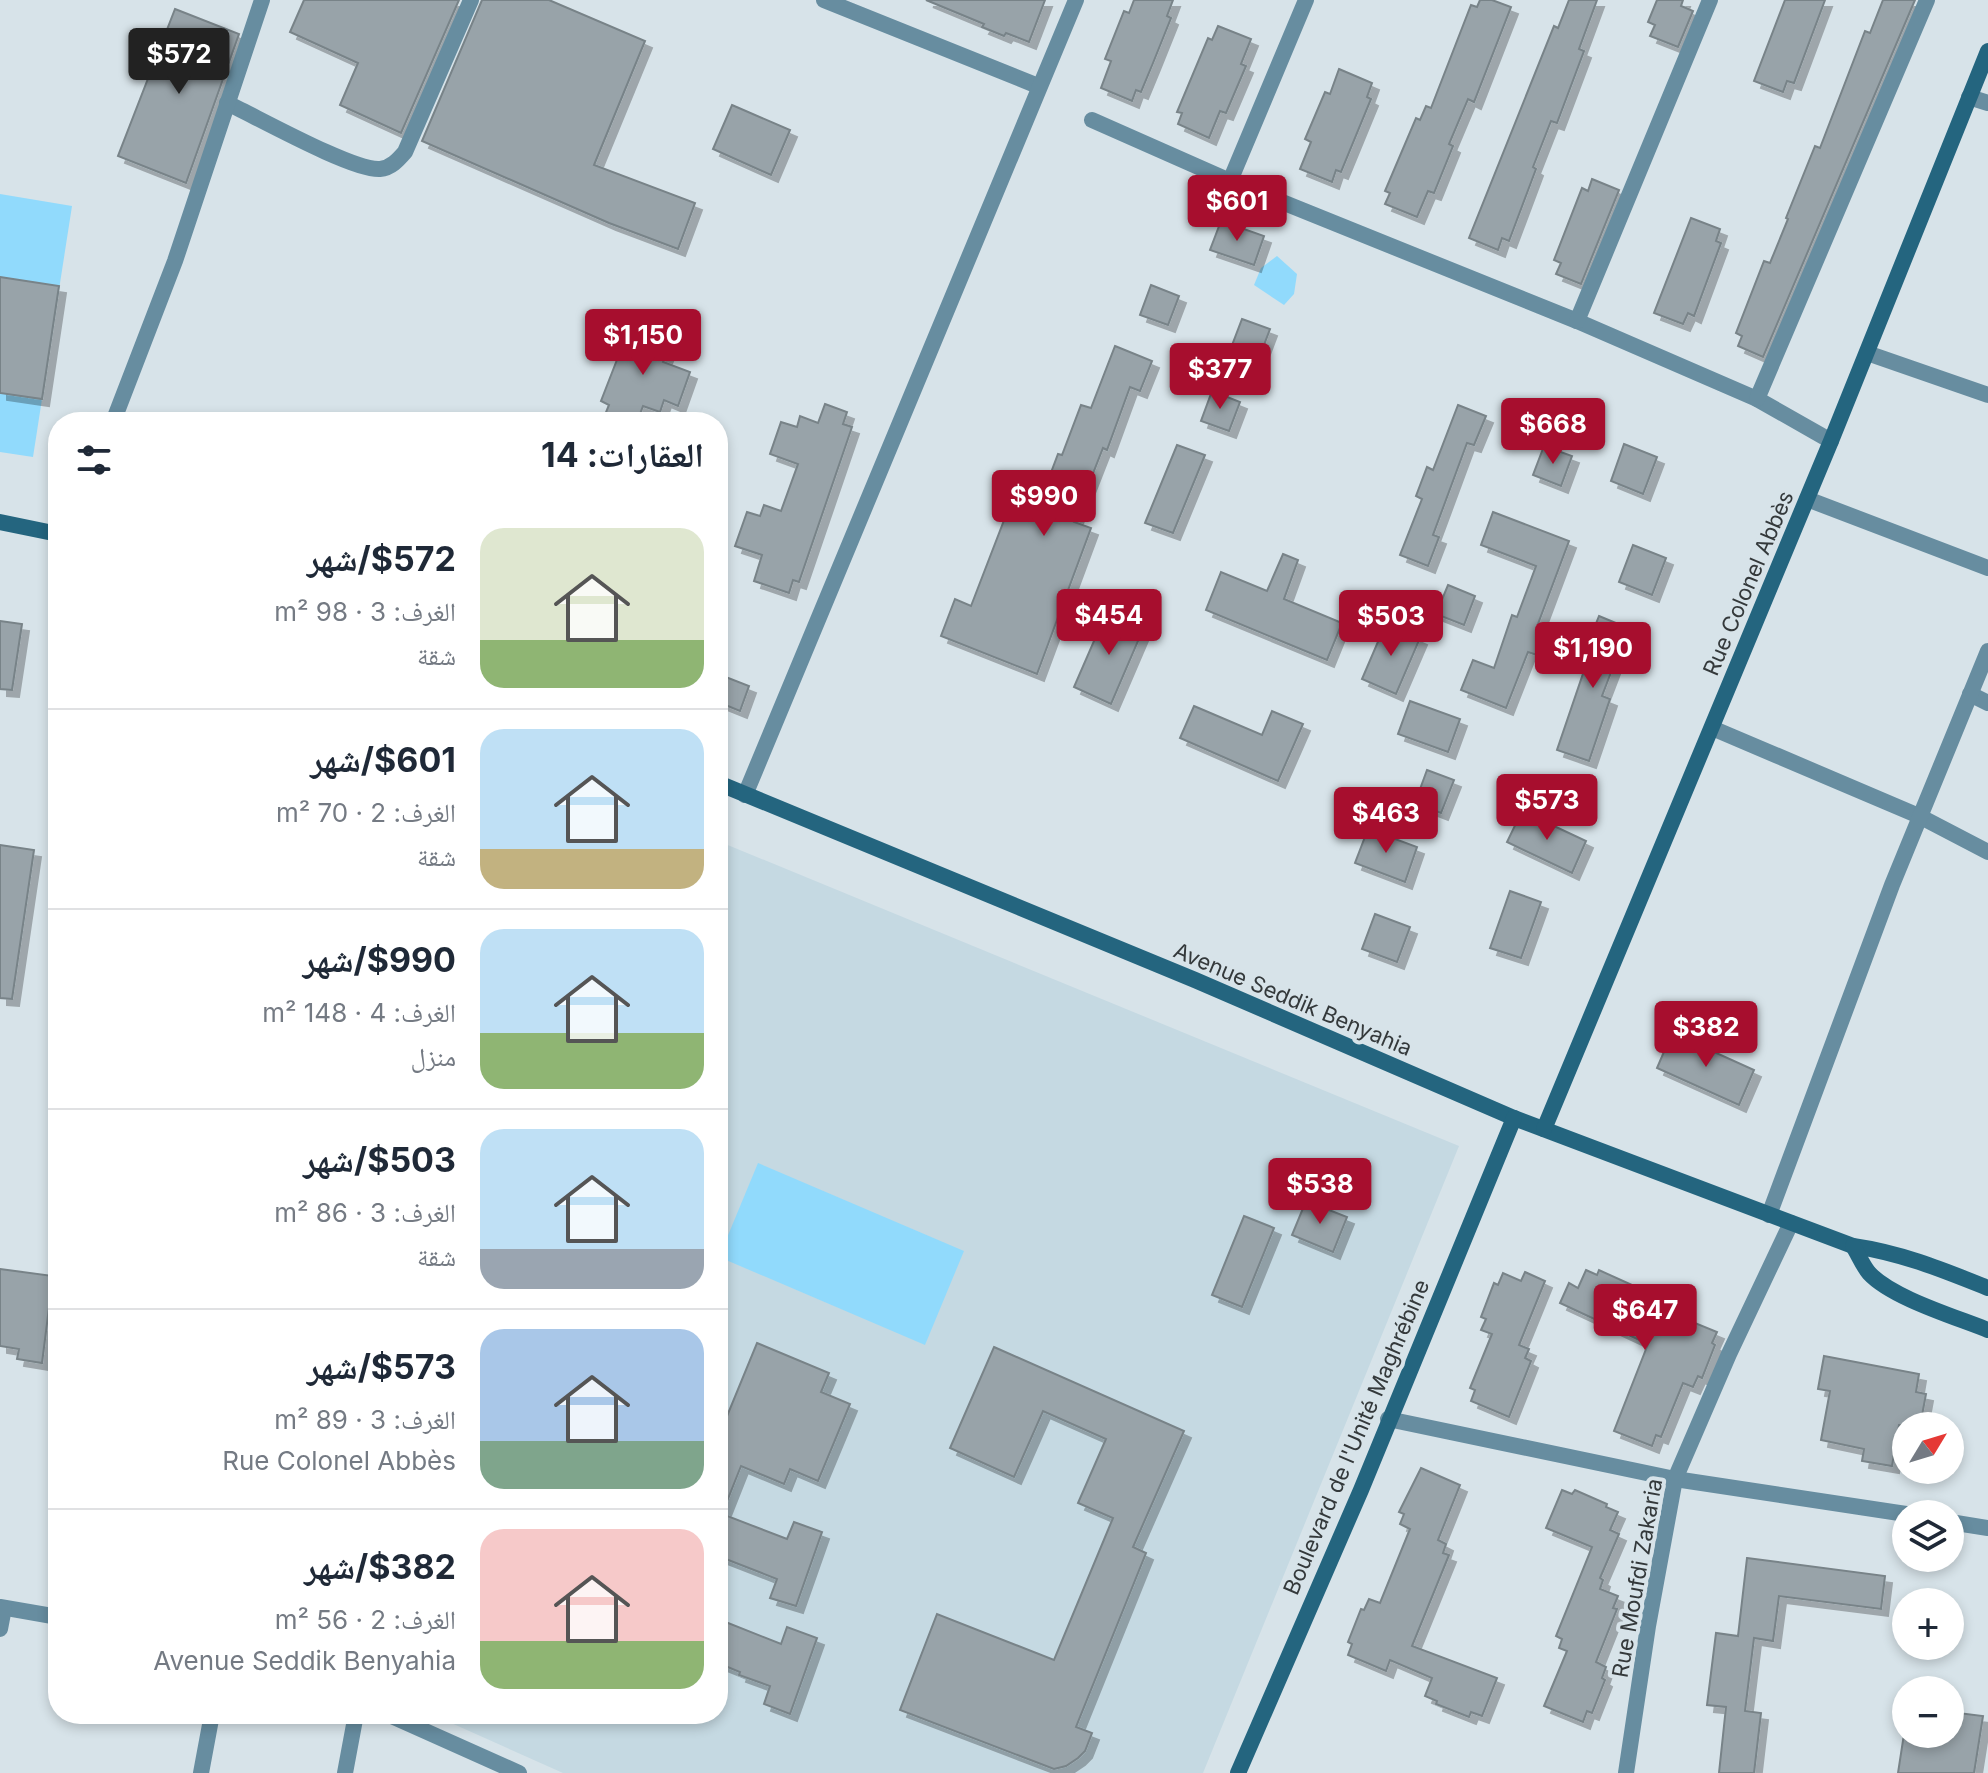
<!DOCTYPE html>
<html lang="ar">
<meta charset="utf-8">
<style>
:root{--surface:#fff;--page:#f6f6f7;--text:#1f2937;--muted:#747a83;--line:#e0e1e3;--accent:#a70e2e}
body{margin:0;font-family:Inter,"Noto Naskh Arabic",sans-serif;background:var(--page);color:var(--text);direction:rtl;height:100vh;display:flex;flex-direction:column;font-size:30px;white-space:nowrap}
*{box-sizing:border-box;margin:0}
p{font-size:26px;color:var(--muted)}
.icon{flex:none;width:44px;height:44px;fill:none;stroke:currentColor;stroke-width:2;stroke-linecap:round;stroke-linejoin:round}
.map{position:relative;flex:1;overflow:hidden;direction:ltr}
.side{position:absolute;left:48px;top:412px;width:680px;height:1312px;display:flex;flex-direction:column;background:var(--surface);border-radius:32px;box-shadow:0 4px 12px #0003;direction:rtl}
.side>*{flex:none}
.needle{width:52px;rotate:52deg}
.buttons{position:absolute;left:1892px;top:1412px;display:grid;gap:16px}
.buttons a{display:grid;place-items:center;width:72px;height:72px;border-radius:50%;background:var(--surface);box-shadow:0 4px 12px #0003;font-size:40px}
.price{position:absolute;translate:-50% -68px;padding:0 18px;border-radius:8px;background:var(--accent);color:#fff;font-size:26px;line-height:52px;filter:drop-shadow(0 2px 4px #0008)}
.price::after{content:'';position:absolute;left:50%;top:48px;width:24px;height:18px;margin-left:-12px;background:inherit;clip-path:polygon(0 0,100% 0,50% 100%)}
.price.current{background:#222;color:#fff}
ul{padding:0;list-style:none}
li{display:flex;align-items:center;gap:24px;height:200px;padding:0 24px}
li+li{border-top:2px solid var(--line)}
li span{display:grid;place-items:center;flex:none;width:224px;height:160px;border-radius:24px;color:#555}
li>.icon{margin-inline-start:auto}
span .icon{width:96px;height:96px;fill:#fffc;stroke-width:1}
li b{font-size:34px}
h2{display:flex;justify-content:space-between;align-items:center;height:96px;padding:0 24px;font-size:34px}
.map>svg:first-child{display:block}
.built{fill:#c5d9e2}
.green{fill:#91dafc}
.building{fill:#98a3a9;stroke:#788388;stroke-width:2;filter:url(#shadow)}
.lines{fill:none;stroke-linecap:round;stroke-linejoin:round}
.street{stroke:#678da0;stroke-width:16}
.secondary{stroke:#24657f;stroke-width:16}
.labels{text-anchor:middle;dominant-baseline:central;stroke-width:8;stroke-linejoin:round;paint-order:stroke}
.street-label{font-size:22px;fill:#34393b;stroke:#d7e3e9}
</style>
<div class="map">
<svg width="1988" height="1773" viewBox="0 0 1988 1773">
<defs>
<filter id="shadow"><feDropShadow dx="7" dy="7" stdDeviation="0" flood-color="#0004"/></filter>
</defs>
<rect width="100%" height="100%" fill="#d7e3e9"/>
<path class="built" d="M718,841L1459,1146L1203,1773H563L431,1714H718Z"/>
<g class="green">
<path d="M0,194L72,206L33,457L0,452Z"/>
<path d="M1277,256L1297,274L1294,294L1284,305L1254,285L1261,268Z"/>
<path d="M758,1163L964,1251L925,1345L719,1257Z"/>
</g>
<g class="building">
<path d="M304,0H459L401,133L340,105L358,63L290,32Z"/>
<path d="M482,0H549L645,41L594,165L695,203L678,249L609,223L422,141Z"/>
<path d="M926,0H1045L1029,42L1006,33L1004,36L982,27L984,24Z"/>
<path d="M1134,0H1173L1167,16L1171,18L1153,63L1141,92L1136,90L1132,101L1101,88L1111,61L1105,59L1124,11L1129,13Z"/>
<path d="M1480,0H1492L1511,7L1474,102L1468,99L1449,144L1453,146L1434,193L1428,191L1417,217L1385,204L1390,193L1385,191L1416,118L1420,120L1426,106L1431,108L1471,5L1477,7Z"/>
<path d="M1569,0H1597L1579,49L1584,51L1557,123L1551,121L1533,167L1536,169L1509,241L1502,238L1498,250L1469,238L1554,26L1558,28Z"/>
<path d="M1657,0H1683L1681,6L1693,11L1678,47L1650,36L1655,25L1648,22Z"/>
<path d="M1785,0H1825L1794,83L1787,81L1783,92L1754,81Z"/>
<path d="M1883,0H1915L1763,357L1738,346L1742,336L1736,333L1764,261L1770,263L1788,219L1786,218L1815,146L1820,148L1865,31L1870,33Z"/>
<path d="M175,9L239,34L186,183L118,156Z"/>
<path d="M1218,26L1251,39L1241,64L1246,66L1226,113L1220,111L1209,138L1178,124L1182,113L1177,112L1208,38L1212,40Z"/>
<path d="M1339,69L1372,83L1367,97L1371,99L1341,172L1336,170L1332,182L1300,169L1311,142L1305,139L1325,92L1330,94Z"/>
<path d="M732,105L790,130L771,175L713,149Z"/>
<path d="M1592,179L1619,190L1581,284L1556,274L1561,263L1554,260L1582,188L1588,191Z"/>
<path d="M1691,218L1720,229L1716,241L1721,243L1694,316L1688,313L1683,324L1654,313Z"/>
<path d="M1221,221L1264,236L1254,265L1210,250Z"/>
<path d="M0,277L59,286L42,399L0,393Z"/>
<path d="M1151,285L1179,296L1168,325L1140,315Z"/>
<path d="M1242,319L1270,329L1259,358L1231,348Z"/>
<path d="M638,323L673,337L663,362L690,372L678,406L664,400L660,412L643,406L637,422H602L609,405L601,401L627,334L632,336Z"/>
<path d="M1115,346L1152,361L1140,391L1130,387L1107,450L1103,448L1074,522L1091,528L1037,674L941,636L955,599L971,606L1013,497L1038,507L1058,454L1062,455L1081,405L1091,408Z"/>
<path d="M1212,391L1240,402L1229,431L1201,421Z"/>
<path d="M825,404L847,412L843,424L852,427L799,582L793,580L789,593L754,581L762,555L735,546L747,512L760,516L764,505L781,511L798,464L770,454L781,422L797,427L800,416L818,423Z"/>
<path d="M1458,405L1486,416L1474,445L1467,443L1433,535L1439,537L1428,566L1400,555L1422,499L1416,496L1427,467L1433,470Z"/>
<path d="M1624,444L1657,457L1643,494L1611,481Z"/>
<path d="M1177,445L1205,455L1173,533L1145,523Z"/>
<path d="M1544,446L1572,456L1561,486L1533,475Z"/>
<path d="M1493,512L1569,541L1538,624L1547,627L1537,655L1528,652L1506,708L1461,690L1473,660L1494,668L1512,615L1517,617L1536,566L1481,545Z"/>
<path d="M1633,545L1666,558L1652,595L1619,582Z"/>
<path d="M1283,554L1298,560L1284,599L1342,623L1327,660L1206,610L1221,572L1267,591Z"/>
<path d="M1448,585L1475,596L1464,625L1436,614Z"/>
<path d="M1107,611L1144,627L1111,704L1074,687Z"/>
<path d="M1599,616L1628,628L1602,696L1610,699L1589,761L1557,750L1589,656L1584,654Z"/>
<path d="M0,621L22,624L12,690L0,689Z"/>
<path d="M1386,623L1420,638L1396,694L1362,679Z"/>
<path d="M718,674L749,686L740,711L718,702Z"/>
<path d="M1410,701L1460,719L1448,752L1398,734Z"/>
<path d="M1194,706L1262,735L1272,711L1303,724L1278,781L1180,738Z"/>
<path d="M1427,770L1454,780L1441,813L1415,803Z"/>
<path d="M1522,811L1586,841L1572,873L1507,842Z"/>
<path d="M1368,829L1417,847L1405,882L1355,863Z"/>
<path d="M0,845L34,850L12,999L0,998Z"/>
<path d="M1510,891L1541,902L1521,958L1490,948Z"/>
<path d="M1375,914L1410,927L1397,962L1362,949Z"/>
<path d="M1672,1033L1754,1070L1739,1105L1657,1068Z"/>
<path d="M1306,1201L1347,1217L1333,1252L1292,1235Z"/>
<path d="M1244,1216L1274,1228L1242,1307L1212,1295Z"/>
<path d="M0,1269L53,1276L42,1363L17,1359L19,1349L0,1346Z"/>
<path d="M1586,1270L1597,1275L1599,1270L1632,1285L1630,1289L1642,1294L1633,1312L1672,1331L1678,1316L1717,1332L1712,1343L1715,1345L1702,1378L1698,1376L1693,1387L1683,1383L1661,1437L1656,1435L1652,1446L1614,1431L1648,1344L1560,1303L1569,1283L1578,1288Z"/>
<path d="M1525,1272L1545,1281L1519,1345L1529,1349L1525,1358L1531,1361L1509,1417L1471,1401L1475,1390L1470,1388L1492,1334L1481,1330L1486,1319L1481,1317L1494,1283L1498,1285L1503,1273L1521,1281Z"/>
<path d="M757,1343L829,1373L821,1392L850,1404L818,1481L790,1469L784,1484L741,1466L722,1514L787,1539L794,1522L822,1532L796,1606L770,1598L777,1579L718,1556V1438Z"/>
<path d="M994,1347L1184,1431L1133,1547L1146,1553L1076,1727L1092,1733L1085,1751L1078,1758L1066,1766L1054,1769L900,1710L937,1614L1054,1660L1113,1518L1078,1503L1106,1439L1043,1411L1014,1477L950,1448Z"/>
<path d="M1824,1356L1919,1374L1916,1392L1926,1394L1920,1426L1899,1425L1892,1466L1862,1461L1864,1449L1821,1440L1830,1391L1818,1389Z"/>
<path d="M1421,1468L1460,1485L1438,1540L1446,1544L1443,1553L1449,1555L1412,1646L1497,1678L1482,1716L1471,1712L1469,1717L1436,1704L1437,1701L1425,1696L1432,1678L1390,1660L1386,1671L1348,1655L1352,1644L1348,1642L1361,1609L1364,1610L1369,1599L1380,1603L1410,1529L1400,1524L1404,1514L1399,1512Z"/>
<path d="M1562,1490L1572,1494L1575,1490L1607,1504L1606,1507L1618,1512L1610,1530L1619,1534L1600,1578L1603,1580L1600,1589L1618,1596L1613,1608L1617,1609L1596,1662L1606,1667L1602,1678L1605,1680L1592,1713L1587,1711L1583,1722L1544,1706L1567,1651L1559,1648L1562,1639L1556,1636L1592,1547L1546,1528Z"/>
<path d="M1747,1558L1885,1576L1881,1609L1779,1596L1773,1641L1754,1638L1745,1711L1761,1713L1754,1773H1719L1726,1707L1707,1705L1716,1633L1738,1636Z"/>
<path d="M718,1619L781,1644L787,1627L817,1638L790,1714L764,1704L770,1686L739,1675L740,1672L718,1663Z"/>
<path d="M1950,1712L1983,1716L1974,1773H1898L1904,1734H1950Z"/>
</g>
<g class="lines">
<g class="street">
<path d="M824,0L1038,86"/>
<path d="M1306,0L1230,181L1577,321L1757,399L1831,441"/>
<path d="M1969,97L1988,103"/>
<path d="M227,103C257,117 353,171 380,169C391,168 398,160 405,152L471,0"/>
<path d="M1092,120L1230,181"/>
<path d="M1577,321L1710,0"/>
<path d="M1867,353L1988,395"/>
<path d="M1757,399L1927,0"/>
<path d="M113,422L175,261L262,0"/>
<path d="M1807,499L1988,568"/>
<path d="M1970,694L1988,703"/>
<path d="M1712,728L1919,816L1988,852"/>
<path d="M745,795L1076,0"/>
<path d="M1769,1215L1892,885L1988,651"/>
<path d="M1388,1419L1675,1479L1906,1514"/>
<path d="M1950,1522L1988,1528"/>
<path d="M0,1607L58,1617"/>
<path d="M0,1629L4,1608"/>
<path d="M387,1714L519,1773"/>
<path d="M201,1773L212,1714"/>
<path d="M345,1773L356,1714"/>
<path d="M1626,1773L1648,1626L1675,1479L1729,1354L1791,1223"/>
</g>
<g class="secondary">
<path d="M0,522L58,534"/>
<path d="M718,783L1195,980L1514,1118L1853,1246C1902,1253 1943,1270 1988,1288"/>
<path d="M1544,1129L1831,441L1988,51"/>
<path d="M1853,1246C1858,1254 1863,1266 1869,1273C1892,1298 1956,1317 1988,1330"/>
<path d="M1238,1773L1361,1490L1514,1118"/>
</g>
</g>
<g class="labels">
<g class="street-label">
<text transform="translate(1748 583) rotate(-67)">Rue Colonel Abbès</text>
<text transform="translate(1293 999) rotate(23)">Avenue Seddik Benyahia</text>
<text transform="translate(1356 1437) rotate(-67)">Boulevard de l'Unité Maghrébine</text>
<text transform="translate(1637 1578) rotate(-80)">Rue Moufdi Zakaria</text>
</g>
</g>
</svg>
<div class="buttons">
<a><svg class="needle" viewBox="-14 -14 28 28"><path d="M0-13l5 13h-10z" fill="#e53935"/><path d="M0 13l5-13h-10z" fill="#747a83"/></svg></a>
<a><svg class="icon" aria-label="layers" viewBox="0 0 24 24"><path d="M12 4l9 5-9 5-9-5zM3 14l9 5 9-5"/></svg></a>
<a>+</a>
<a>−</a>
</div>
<b class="price current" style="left:179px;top:96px">$572</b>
<b class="price" style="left:1237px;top:243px">$601</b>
<b class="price" style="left:643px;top:377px">$1,150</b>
<b class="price" style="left:1220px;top:411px">$377</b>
<b class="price" style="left:1553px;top:466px">$668</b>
<b class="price" style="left:1044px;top:538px">$990</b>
<b class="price" style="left:1109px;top:657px">$454</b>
<b class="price" style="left:1391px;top:658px">$503</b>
<b class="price" style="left:1593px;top:690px">$1,190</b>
<b class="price" style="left:1547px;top:842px">$573</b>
<b class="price" style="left:1386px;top:855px">$463</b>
<b class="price" style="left:1706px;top:1069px">$382</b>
<b class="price" style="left:1320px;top:1226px">$538</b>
<b class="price" style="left:1645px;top:1352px">$647</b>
<section class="side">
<h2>العقارات: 14<svg class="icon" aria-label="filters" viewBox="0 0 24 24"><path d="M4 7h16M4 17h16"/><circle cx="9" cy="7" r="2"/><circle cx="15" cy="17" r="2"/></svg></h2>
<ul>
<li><span style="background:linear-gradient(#dfe7d0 70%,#8fb573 0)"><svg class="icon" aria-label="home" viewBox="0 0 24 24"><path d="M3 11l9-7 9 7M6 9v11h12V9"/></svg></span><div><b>$572/شهر</b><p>الغرف: 3 · 98 m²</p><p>شقة</p></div></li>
<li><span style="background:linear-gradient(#bfe0f5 75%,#c2b280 0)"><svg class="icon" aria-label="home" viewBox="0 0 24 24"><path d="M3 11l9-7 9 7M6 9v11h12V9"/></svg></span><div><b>$601/شهر</b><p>الغرف: 2 · 70 m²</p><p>شقة</p></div></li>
<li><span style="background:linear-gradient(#bfe0f5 65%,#8fb573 0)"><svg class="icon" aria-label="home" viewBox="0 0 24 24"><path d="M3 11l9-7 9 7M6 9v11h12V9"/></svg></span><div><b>$990/شهر</b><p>الغرف: 4 · 148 m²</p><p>منزل</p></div></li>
<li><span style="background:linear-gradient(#bfe0f5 75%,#9aa5b1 0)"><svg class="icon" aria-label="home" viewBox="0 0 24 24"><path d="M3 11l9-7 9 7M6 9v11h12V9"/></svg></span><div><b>$503/شهر</b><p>الغرف: 3 · 86 m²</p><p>شقة</p></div></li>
<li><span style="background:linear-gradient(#a9c7e8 70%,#7fa58c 0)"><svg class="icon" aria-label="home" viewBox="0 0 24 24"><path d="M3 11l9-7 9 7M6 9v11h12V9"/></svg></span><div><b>$573/شهر</b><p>الغرف: 3 · 89 m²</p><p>Rue Colonel Abbès</p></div></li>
<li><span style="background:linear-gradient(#f6c9c9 70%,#8fb573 0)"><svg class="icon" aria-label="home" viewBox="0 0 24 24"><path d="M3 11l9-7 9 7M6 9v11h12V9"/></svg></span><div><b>$382/شهر</b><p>الغرف: 2 · 56 m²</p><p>Avenue Seddik Benyahia</p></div></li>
</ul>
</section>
</div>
